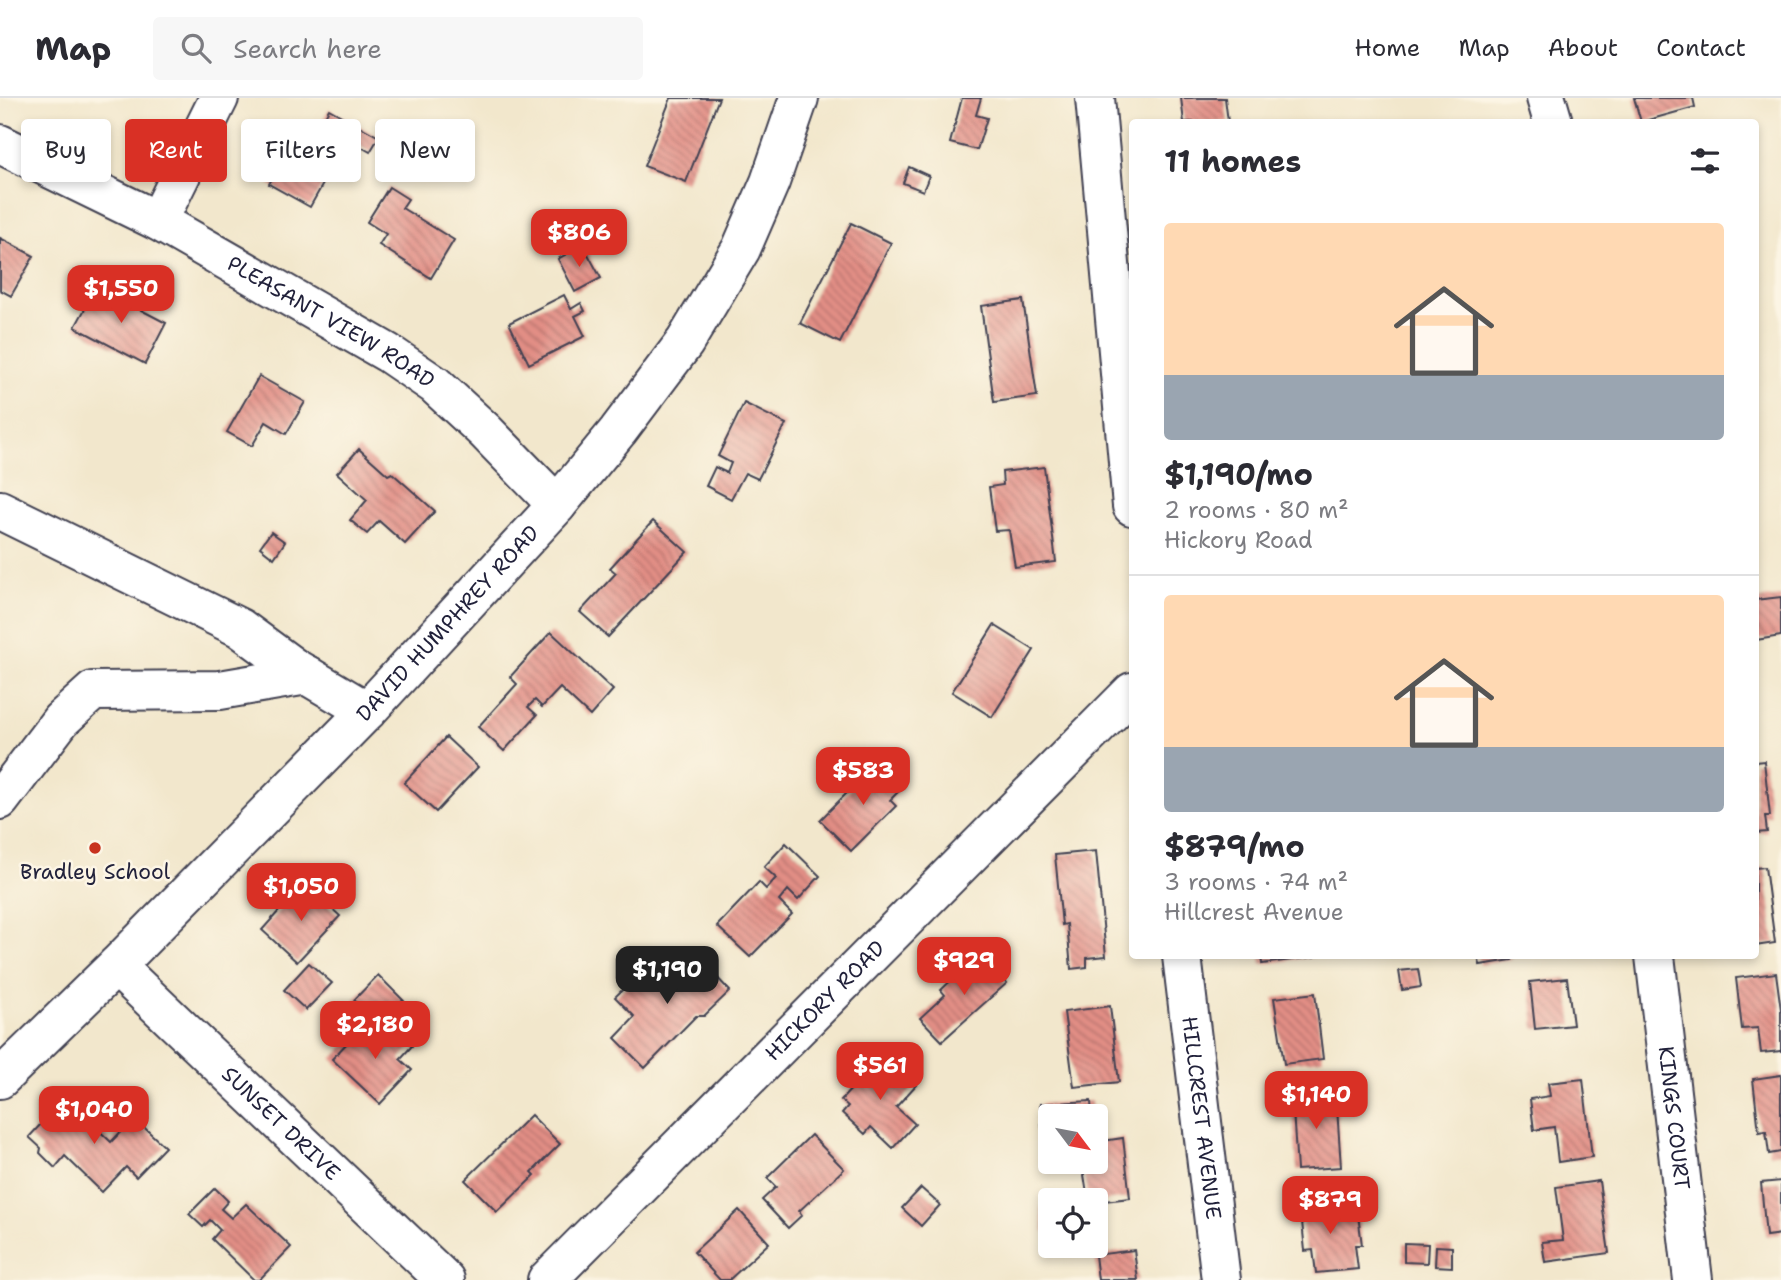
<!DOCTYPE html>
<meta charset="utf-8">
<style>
:root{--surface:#fff;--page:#f7f7f7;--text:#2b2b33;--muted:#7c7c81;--line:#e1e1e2;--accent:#d93025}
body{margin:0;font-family:"Shantell Sans",sans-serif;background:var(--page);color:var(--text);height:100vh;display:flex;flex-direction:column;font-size:26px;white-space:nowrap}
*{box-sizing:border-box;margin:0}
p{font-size:23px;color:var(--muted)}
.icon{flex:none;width:38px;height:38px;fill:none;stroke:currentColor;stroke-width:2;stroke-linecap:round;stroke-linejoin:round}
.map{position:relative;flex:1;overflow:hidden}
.panel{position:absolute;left:1129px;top:21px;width:630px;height:840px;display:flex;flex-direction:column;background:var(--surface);border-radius:7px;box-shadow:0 4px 10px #0003}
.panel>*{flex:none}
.banner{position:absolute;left:21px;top:21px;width:665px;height:63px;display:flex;gap:14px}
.needle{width:46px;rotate:122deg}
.controls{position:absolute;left:1038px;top:1006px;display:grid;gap:14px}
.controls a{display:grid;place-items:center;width:70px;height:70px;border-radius:7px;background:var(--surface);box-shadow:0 4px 10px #0003;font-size:35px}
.price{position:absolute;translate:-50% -60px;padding:0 16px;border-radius:14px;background:var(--accent);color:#fff;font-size:23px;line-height:46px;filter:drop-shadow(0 2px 4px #0008)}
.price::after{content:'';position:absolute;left:50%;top:42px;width:21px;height:16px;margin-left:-10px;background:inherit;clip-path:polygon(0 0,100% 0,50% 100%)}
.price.on{background:#222;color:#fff}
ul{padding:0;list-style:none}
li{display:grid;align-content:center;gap:14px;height:371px;padding:0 35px}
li+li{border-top:2px solid var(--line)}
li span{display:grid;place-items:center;height:217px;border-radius:7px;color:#555}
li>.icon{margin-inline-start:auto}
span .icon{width:126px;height:126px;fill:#fffc;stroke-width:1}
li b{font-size:30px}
h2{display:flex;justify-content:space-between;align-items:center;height:84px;padding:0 35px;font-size:30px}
.tag{padding:0 24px;border-radius:7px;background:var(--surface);box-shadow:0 4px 10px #0003;font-size:24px;line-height:63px}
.tag.on{background:var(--accent);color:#fff}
header{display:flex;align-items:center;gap:42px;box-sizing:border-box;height:98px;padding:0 35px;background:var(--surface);border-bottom:2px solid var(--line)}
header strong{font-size:33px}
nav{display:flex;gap:38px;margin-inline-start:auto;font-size:24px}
.search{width:490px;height:63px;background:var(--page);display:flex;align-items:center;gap:18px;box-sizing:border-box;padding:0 24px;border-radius:7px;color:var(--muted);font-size:26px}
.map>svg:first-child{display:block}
.building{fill:url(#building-back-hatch)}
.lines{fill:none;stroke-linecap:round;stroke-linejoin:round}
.minor-casing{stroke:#414051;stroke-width:42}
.minor{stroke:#fff;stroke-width:38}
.poi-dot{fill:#c8321e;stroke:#fcf5e5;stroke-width:2.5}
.labels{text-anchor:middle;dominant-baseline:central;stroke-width:5;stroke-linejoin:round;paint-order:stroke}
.street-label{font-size:21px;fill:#22223b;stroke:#fcf5e5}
.poi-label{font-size:21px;fill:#22223b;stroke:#fcf5e5}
</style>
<header>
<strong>Map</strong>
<div class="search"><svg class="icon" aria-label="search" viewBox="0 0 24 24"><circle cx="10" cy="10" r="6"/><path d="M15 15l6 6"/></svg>Search here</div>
<nav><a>Home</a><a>Map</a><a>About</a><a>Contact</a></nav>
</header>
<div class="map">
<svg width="1781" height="1182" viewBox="0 0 1781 1182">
<defs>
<pattern id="building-back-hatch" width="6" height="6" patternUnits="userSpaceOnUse" patternTransform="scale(1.75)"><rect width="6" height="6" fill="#e28e85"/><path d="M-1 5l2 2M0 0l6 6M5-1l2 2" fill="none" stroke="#b7746e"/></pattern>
</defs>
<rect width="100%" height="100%" fill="#fcf5e5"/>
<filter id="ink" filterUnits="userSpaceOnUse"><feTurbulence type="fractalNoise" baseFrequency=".0143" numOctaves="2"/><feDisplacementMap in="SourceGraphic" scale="14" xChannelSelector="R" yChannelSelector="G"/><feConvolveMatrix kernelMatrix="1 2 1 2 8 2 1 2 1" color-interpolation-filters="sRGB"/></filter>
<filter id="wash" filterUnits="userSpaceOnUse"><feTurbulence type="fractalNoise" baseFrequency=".00686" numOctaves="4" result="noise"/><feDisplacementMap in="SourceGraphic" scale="28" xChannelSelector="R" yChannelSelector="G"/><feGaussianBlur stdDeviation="1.57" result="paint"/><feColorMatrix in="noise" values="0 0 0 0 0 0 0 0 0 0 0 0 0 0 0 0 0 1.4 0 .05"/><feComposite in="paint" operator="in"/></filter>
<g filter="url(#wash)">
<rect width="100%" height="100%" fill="#f2e7cc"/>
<g id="blocks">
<g class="building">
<path d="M671,0H719L686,84L644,68Z"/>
<path d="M962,0H981L976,17L987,20L977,52L950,45Z"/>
<path d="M1181,0H1225L1228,24H1184Z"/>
<path d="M1634,0H1693L1695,9L1641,24Z"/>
<path d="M329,11L379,39L370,54L335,34L328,46L341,54L310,109L269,86L300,31L314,38Z"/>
<path d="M909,69L929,78L923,93L903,85Z"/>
<path d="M389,89L408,101L402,110L454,142L431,180L379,147L386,136L367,124Z"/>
<path d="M851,125L891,145L840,245L800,225Z"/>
<path d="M0,140L34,158L11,198L0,192Z"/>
<path d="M583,147L601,180L575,194L558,161Z"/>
<path d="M97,189L166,225L145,266L75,229Z"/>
<path d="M564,197L571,211L581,205L585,213L575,218L585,238L529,266L509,225Z"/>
<path d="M1023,202L1037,298L994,304L981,208Z"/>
<path d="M259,278L305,304L286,336L266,324L252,348L227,334Z"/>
<path d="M744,305L786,326L758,381L745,375L731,401L706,388L715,369L727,375L731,365L718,358Z"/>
<path d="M359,351L388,377L392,375L435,413L405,446L379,423L367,436L350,422L367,402L337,375Z"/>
<path d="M1044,369L1056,464L1015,469L1009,432L995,433L989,389L1003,387L1002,374Z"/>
<path d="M653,423L687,454L608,539L580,514L616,475L610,470Z"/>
<path d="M271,434L285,444L274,460L260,449Z"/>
<path d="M1781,499V538L1756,542L1755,502Z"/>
<path d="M994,527L1034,552L992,619L952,594Z"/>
<path d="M551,534L613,592L590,618L560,590L542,609L535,602L528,609L537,617L504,653L478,629L517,586L510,579Z"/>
<path d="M446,639L478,669L436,714L404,685Z"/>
<path d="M1764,663L1770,718H1765L1767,734L1755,735V664Z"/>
<path d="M878,664L903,689L890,702L896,708L851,753L820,722Z"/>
<path d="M786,745L820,778L798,802L788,792L779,803L792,816L750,859L717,828L759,784L766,791L776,780L764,769Z"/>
<path d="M1096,753L1106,858L1087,860V869L1071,871L1067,826L1062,827L1055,757Z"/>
<path d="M1765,769L1775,845L1755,848V770Z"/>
<path d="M304,785L340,818L297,864L262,832Z"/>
<path d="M692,853L730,893L704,918H696L645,970L615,940L635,919L615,899L645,870L666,890L663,882Z"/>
<path d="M980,855L1007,885L942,943L920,920L945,897L941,892Z"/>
<path d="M1261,858H1314V859L1262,866Z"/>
<path d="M1478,858H1511L1512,862L1480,867Z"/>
<path d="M309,865L332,885L306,912L284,892Z"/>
<path d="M1418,871L1421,889L1402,892L1399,873Z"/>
<path d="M1776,875L1781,912V953L1761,955L1758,930L1742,931L1736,880Z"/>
<path d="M378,877L404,903L381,927L354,902Z"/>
<path d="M1567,880L1573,927L1535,931L1530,884Z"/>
<path d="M1315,895L1323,961L1284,966L1274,900Z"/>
<path d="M1110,908L1119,984L1074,989L1064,914Z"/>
<path d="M364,927L377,940L389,927L412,948L400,961L412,972L380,1006L332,961Z"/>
<path d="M883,957L916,987L896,1009L915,1026L893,1050L871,1029L865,1036L842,1015L848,1008L841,1002Z"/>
<path d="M1781,977V1054L1769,1056L1766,1033L1759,1034L1753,981Z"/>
<path d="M1583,981L1592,1059L1558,1064L1554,1029L1534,1032L1530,1001L1550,998L1548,985Z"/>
<path d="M1336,995L1341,1069L1297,1072L1292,997Z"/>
<path d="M65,1000L111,1044L134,1020L165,1049L136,1079L126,1069L102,1094L65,1058L55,1070L40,1055L41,1050L29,1039Z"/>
<path d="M1091,1003L1092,1018H1050V1031L1042,1032L1040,1006Z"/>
<path d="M531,1017L560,1046L532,1074L535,1077L497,1114L465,1082Z"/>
<path d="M811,1037L844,1071L799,1113L802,1117L788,1130L762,1102L776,1089L767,1080Z"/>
<path d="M1123,1040L1130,1100L1096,1104V1102H1088L1082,1064H1096V1044Z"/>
<path d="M1599,1083L1609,1155L1545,1164L1542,1144L1563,1142L1556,1089Z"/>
<path d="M1781,1083V1136L1766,1138L1761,1085Z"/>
<path d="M215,1090L228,1103L221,1111L231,1120L246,1106L291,1149L259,1182H254L212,1141L220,1132L210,1122L203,1129L189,1116Z"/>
<path d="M921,1090L940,1107L921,1128L902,1110Z"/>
<path d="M1334,1101L1337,1104L1339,1120L1358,1117L1362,1147H1355L1358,1171L1316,1175L1313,1152L1305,1153L1300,1104Z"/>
<path d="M1050,1108V1133L1044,1134L1041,1109Z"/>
<path d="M739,1112L769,1145L729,1182H720L694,1154Z"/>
<path d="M1404,1145L1428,1146L1427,1165L1404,1164Z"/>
<path d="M1436,1148L1452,1149V1169L1435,1168Z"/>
<path d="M1134,1152L1138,1182H1098L1095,1157Z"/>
</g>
</g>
</g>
<g filter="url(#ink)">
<use href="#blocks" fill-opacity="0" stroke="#414051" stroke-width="2"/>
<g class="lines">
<defs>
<g id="minor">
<path d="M1095,0L1132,408"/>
<path d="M1546,0L1553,24"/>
<path id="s1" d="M0,46L158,123L388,255L435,287L485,333L557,407"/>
<path d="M158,123L219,0"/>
<path d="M0,412L240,530L293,569L367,613"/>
<path d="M0,702L61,622L93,593L220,592L307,577"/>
<path id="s2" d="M1182,858L1221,1182"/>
<path id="s3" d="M1655,858L1693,1182"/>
<path id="s4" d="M116,868L445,1182"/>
<path id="s5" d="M0,981L116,868L367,613L557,407L618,333L685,244L741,151L770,84L799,0"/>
<path id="s6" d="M547,1182L1132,594"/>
</g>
</defs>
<use href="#minor" class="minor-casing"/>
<use href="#minor" class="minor"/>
</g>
</g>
<circle class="poi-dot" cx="95" cy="750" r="7"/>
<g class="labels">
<g class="street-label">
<text stroke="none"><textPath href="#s1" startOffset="376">PLEASANT VIEW ROAD</textPath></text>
<text stroke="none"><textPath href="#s5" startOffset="639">DAVID HUMPHREY ROAD</textPath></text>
<text stroke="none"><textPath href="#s6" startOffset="394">HICKORY ROAD</textPath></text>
<text stroke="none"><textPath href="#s2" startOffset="163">HILLCREST AVENUE</textPath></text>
<text stroke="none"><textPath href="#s3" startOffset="163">KINGS COURT</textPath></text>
<text stroke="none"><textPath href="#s4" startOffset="228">SUNSET DRIVE</textPath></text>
</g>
<g class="poi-label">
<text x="95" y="774">Bradley School</text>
</g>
</g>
</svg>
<div class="controls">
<a><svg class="needle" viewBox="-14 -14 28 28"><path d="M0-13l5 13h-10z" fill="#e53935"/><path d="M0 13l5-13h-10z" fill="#7c7c81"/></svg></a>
<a><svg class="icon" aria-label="locate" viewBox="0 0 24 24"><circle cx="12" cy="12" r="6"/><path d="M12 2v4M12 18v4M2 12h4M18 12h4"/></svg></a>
</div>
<b class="price" style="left:579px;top:171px">$806</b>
<b class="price" style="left:121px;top:227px">$1,550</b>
<b class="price" style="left:863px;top:709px">$583</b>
<b class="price" style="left:301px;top:825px">$1,050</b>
<b class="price" style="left:964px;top:899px">$929</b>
<b class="price on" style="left:667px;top:908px">$1,190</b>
<b class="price" style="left:375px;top:963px">$2,180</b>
<b class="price" style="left:880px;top:1004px">$561</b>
<b class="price" style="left:1316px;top:1033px">$1,140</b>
<b class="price" style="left:94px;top:1048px">$1,040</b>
<b class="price" style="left:1330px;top:1138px">$879</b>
<div class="banner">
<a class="tag">Buy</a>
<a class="tag on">Rent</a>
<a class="tag">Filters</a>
<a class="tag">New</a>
</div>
<section class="panel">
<h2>11 homes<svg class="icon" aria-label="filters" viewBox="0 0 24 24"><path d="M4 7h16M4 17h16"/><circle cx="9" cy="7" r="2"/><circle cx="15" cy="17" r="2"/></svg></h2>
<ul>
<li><span style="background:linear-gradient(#ffd9b3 70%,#9aa5b1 0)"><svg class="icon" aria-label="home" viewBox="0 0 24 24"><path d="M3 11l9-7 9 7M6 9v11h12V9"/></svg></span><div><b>$1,190/mo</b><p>2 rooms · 80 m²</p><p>Hickory Road</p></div></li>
<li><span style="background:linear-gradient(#ffd9b3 70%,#9aa5b1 0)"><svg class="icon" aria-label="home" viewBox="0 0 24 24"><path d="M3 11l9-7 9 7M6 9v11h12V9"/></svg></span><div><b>$879/mo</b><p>3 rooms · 74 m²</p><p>Hillcrest Avenue</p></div></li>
</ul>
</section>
</div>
